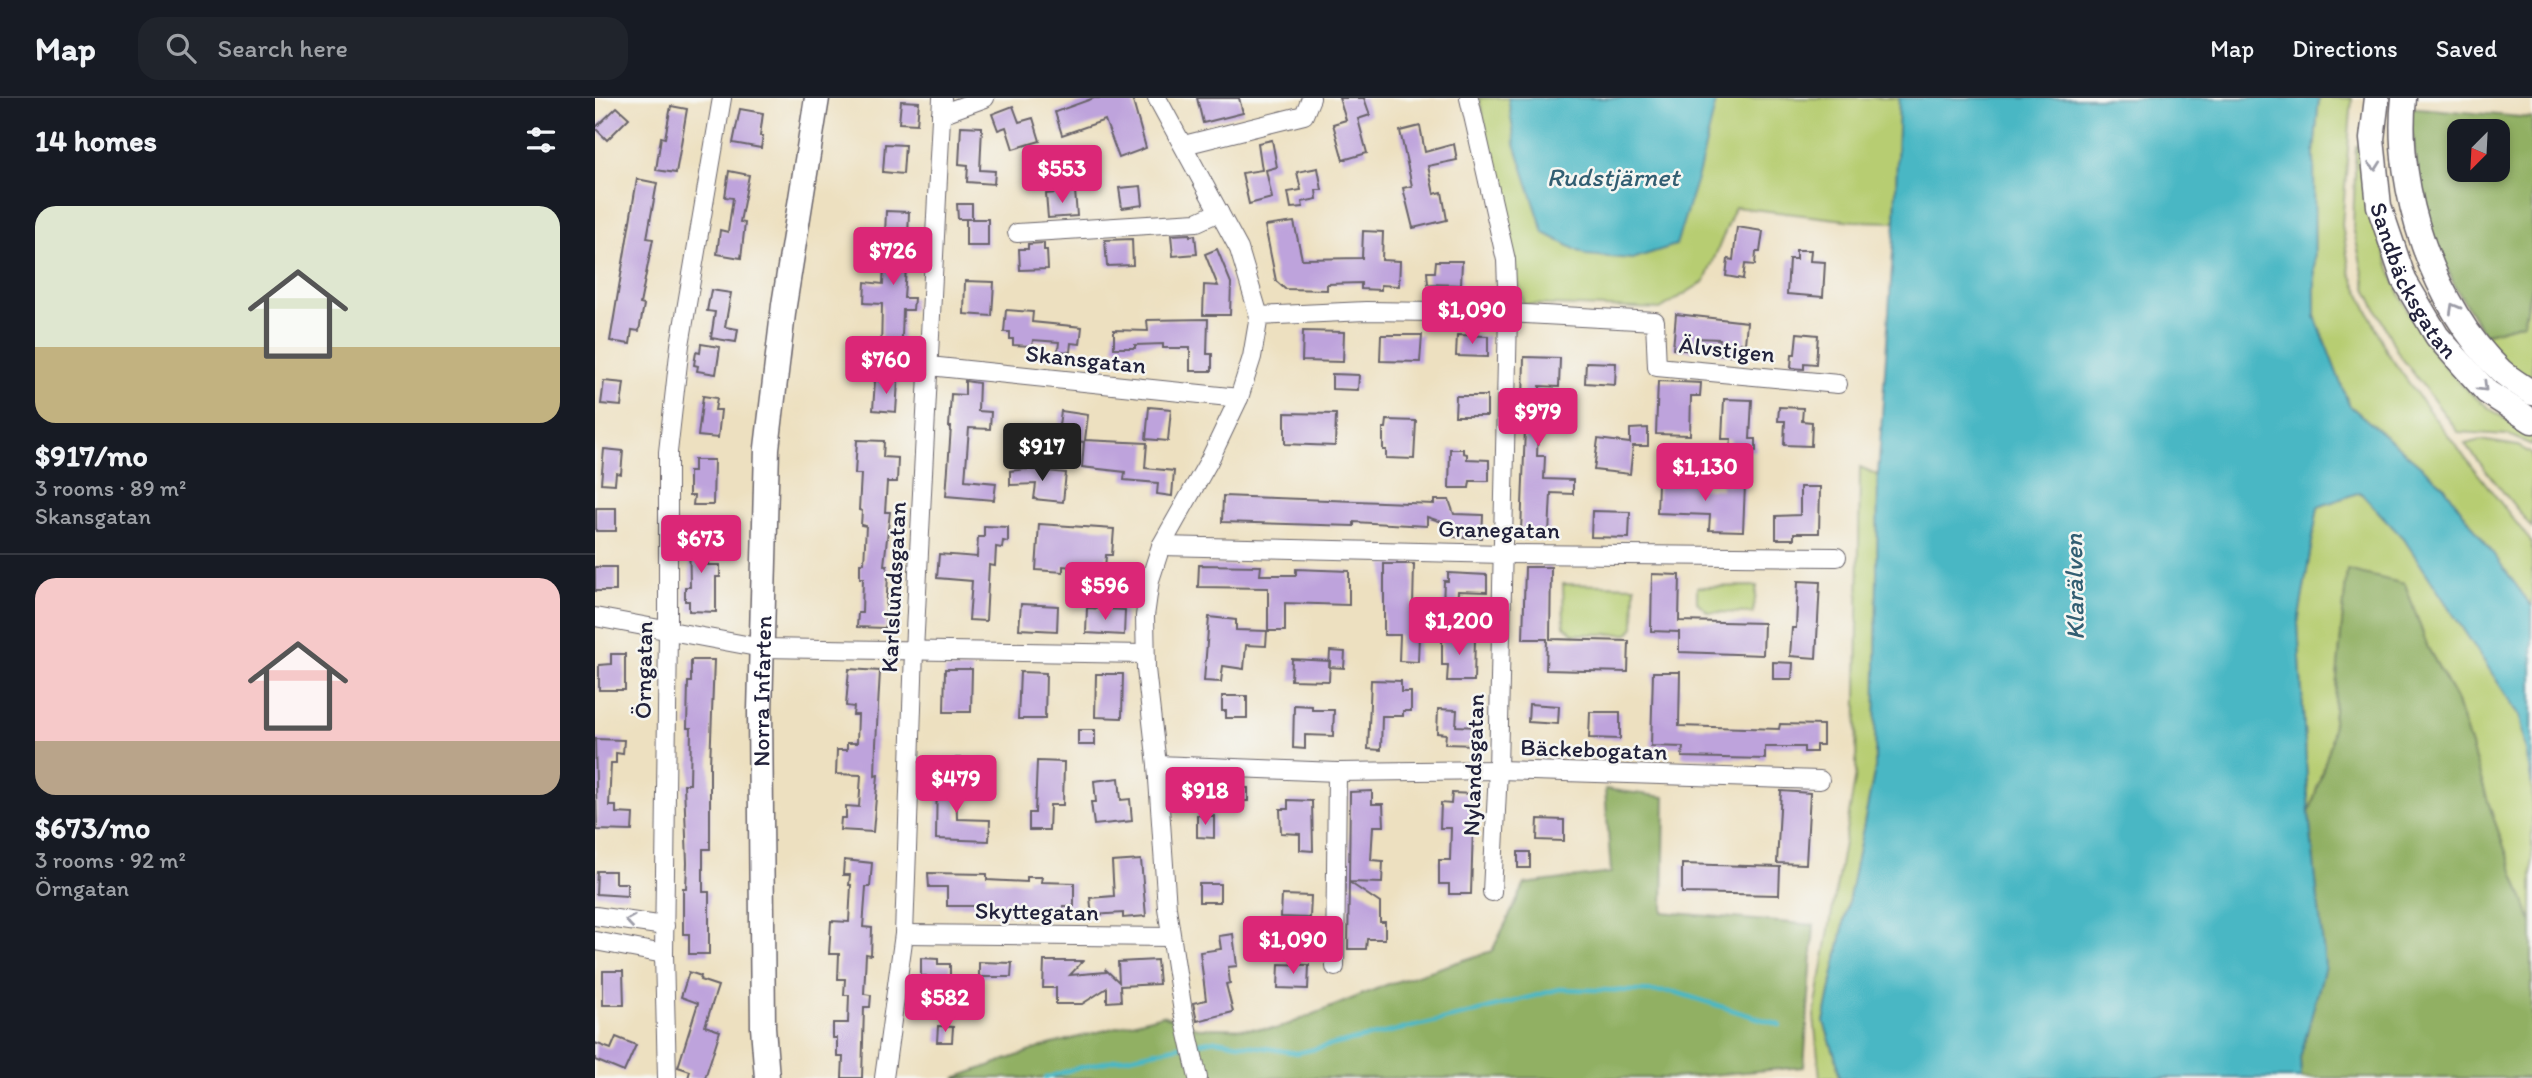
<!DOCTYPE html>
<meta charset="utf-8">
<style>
:root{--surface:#171b24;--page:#20242c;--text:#f1f3f6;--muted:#9ea1a6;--line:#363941;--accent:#db2777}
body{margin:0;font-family:Itim,sans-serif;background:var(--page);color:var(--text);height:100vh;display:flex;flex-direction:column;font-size:26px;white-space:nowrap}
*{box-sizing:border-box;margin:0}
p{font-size:23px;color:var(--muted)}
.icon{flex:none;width:38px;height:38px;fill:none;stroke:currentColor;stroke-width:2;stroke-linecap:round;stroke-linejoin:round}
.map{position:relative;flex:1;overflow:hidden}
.drawer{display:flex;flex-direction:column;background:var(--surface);width:595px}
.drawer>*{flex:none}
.needle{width:46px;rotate:204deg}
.controls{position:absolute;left:1852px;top:21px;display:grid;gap:14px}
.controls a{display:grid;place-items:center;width:63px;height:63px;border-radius:14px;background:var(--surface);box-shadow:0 4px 10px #0003;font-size:35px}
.price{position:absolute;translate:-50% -60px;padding:0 16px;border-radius:7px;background:var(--accent);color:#fff;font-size:23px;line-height:46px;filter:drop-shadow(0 2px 4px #0008)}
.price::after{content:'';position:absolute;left:50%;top:42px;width:21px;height:16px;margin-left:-10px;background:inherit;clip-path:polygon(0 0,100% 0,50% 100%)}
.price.selected{background:#222;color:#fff}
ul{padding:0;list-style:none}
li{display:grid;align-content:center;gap:14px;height:371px;padding:0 35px}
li+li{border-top:2px solid var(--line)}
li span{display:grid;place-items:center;height:217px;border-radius:21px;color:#555}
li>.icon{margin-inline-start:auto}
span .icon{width:126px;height:126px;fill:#fffc;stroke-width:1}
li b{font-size:30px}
h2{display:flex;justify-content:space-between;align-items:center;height:84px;padding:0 35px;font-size:30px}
header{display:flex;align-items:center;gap:42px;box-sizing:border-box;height:98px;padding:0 35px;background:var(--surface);border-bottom:2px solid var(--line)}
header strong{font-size:33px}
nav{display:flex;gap:38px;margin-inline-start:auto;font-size:24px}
.search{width:490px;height:63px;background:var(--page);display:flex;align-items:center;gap:18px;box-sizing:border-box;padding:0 24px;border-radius:21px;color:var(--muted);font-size:26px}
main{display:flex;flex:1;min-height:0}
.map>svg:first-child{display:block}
.green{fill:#b7cd72;stroke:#6c7856;stroke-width:2}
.forest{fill:#91b064;stroke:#5a6950;stroke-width:2;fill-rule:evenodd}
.water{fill:#49b7c4;stroke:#366c80;stroke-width:2}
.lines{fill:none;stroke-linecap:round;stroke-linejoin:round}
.stream{stroke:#49b7c4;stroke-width:4.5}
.building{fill:#bea3dc}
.street-casing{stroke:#69646a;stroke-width:20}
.secondary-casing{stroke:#69646a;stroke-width:27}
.street{stroke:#fff;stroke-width:18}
.secondary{stroke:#fff;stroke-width:24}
.oneway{stroke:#9c9ca7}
.labels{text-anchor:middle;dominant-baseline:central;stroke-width:5;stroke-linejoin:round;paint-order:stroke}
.street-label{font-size:24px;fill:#22223b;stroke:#f6f6f2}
.water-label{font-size:26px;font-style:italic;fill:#325e72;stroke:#f6f6f2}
</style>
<header>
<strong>Map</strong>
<div class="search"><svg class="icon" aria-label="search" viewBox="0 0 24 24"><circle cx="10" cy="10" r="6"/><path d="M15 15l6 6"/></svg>Search here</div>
<nav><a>Map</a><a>Directions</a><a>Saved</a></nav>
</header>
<main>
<section class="drawer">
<h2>14 homes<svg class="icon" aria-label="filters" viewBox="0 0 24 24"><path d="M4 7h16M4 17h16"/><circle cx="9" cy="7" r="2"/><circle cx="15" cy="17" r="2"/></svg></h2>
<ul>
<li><span style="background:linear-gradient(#dfe7d0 65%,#c2b280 0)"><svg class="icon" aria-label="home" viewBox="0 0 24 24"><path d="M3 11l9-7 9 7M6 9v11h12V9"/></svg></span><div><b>$917/mo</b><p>3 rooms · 89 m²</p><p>Skansgatan</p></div></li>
<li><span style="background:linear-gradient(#f6c9c9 75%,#b9a48a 0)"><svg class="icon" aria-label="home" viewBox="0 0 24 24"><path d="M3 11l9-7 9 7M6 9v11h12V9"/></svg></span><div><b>$673/mo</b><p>3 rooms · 92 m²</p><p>Örngatan</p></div></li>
</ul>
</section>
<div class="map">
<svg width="1937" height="980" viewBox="0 0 1937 980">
<rect width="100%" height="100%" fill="#f6f6f2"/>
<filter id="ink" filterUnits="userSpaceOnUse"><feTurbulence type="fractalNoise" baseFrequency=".0143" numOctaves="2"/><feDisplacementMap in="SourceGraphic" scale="14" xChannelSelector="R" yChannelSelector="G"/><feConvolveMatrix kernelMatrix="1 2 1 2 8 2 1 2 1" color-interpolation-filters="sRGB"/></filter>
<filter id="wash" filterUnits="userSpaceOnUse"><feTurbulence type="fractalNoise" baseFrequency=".00686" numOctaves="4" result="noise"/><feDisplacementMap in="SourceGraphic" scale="28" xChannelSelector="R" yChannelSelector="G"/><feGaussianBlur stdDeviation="1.57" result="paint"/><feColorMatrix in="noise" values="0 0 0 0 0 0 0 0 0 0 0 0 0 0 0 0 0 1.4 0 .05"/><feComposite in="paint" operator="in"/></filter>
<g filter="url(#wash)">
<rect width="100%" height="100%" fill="#ede0c0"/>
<g class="green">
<path d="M884,0H1304L1300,124L1258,123L1140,109L1110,183L1065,211L928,206Z"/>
<path d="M1724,0H1757L1747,127L1755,174L1792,254L1831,309L1937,445V509L1848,387L1754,307L1720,218L1719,55Z"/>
<path d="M1761,48H1768C1773,76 1777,105 1784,133C1806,223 1852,294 1937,336V347L1913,337L1863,334L1803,255L1772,193L1758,129Z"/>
<path d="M1937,185V284L1913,266L1889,236L1928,225Z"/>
<path d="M1885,342L1923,348L1937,356V430L1870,346Z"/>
<path d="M1265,369L1283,377L1280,671L1229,924L1242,964L1244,980H1225L1219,918L1261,676Z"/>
<path d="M1765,394L1809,441L1925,618L1937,687V825L1897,716L1861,601L1833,550L1810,486L1752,473L1736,645L1714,716L1703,525L1723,409Z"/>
<path d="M968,486L1040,488L1039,529L1033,536H979L969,528Z"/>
<path d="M1162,488L1158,515L1113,514L1102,504V489Z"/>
</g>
<g class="forest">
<path d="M1812,9L1937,20V185L1928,225L1889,236L1860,189L1832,124ZM1864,33H1902V72H1864Z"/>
<path d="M1752,472L1810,486L1833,550L1861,601L1897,716L1937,825V980H1706L1705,960L1730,868L1714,716L1736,645Z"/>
<path d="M1010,691L1070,699L1068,814L1219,827L1209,969L1079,980H360L450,948L567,917L602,930L682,931L791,887L897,853L930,786L1016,775Z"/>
</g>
<g class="water">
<path d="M913,0H1122L1104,74L1081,147L1037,161L991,157L949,135L920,46Z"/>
<path d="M1304,0H1724L1719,55L1720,218L1754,307L1848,387L1937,509V687L1925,618L1809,441L1765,394L1723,409L1703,525L1714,716L1730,868L1705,960L1706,980H1244L1242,964L1229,924L1280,671L1283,377L1300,124Z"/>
</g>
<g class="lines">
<g class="stream">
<path d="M599,946L620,942L702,955L878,915L964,891L1080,894L1185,927"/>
<path d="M451,980L478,971L590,947"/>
</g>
</g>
<g id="blocks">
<g class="building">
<path d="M499,0H537L551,50L524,60L510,22L467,37L460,14Z"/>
<path d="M602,0H644L648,15L608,25Z"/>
<path d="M744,0H769L775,17L763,21L772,55L748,62L738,26L751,22Z"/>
<path d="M306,3L324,4L322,26L304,25Z"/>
<path d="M76,8L92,11L81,75L61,72L66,39L70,40Z"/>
<path d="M418,8L424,24L438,20L445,43L418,51L411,29L403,32L397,16Z"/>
<path d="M22,9L34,20L12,42L0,30Z"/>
<path d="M145,11L168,15L165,38H168L166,50L138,45Z"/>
<path d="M366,28L387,29L385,72L400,73L399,86L372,84L373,67L364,66Z"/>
<path d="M825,28L830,54L859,46L862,62L833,68L839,96L847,94L852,122L818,130L808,90L817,88L805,33Z"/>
<path d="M677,42L682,69L671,72L677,100L654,106L647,75L667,72L663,45Z"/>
<path d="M290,46L310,47L308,76L288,74Z"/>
<path d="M723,70L727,92H721L722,101L707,104L708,109L696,110L693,94L706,92L702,74Z"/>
<path d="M134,73L154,77L145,124L150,125L146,160L122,156L125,132L133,134L138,100L130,99Z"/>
<path d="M42,81L62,85L52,140L58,141L45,206L49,207L44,233L37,232L35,246L15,243Z"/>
<path d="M546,88L548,107L527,110L524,90Z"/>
<path d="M480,93L482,118L453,120L451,96Z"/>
<path d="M362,106H377V121H363Z"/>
<path d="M291,113L314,114L313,139H319L318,155H312L309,200H319L318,212H308L306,266L292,265L293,256L286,255L287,206L269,205L270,184L288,186L289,168H297L299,138L290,137Z"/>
<rect x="371" y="121" width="22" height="27"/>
<path d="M699,124L707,161L767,160L768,133L788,134L787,162L805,163L804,188L786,187V192L766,191V185L732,186V192L690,191L681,183L670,128Z"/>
<path d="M1142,129L1168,133L1165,154H1161L1160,167L1150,166L1148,181L1131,178L1133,161L1138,162Z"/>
<path d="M595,136V138L600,137L602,156L578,158L576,137Z"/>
<path d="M537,141L538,167L512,168L510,142Z"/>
<path d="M449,145V152H452L453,171L425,172L424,151H433V146Z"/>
<path d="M622,151L636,185L635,217H608L609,187L623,188L610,156Z"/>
<path d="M1201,152H1216L1215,163L1230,164L1228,199L1192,196L1194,161H1201Z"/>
<path d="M841,163H867L866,187L833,186L832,174H840Z"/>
<path d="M370,183L399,184L397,218L369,216Z"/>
<path d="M116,192L136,195L130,229L143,231L141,244L116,240L120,214L112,213Z"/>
<path d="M411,212L438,214L437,224L487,229L485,246L476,245L475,254L463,253L464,244L438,242L437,248L418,247V241H415V234H409Z"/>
<path d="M1081,216L1152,224L1150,246L1145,245L1144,258L1123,256L1125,241L1100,240L1099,253L1078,251Z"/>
<path d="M613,221L612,256H617V273H595V250H568V246L540,247V250H519V232L553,233L552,222Z"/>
<path d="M708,233L749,234L748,264L707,263Z"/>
<path d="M1202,235L1223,237L1221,266L1209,265V271L1196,270L1197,256H1200Z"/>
<path d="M786,237H827L825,264L785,263Z"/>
<path d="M862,237L893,238V259L861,258Z"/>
<path d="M106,246L125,249L121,276L102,273L103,268L99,267L101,254L105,255Z"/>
<path d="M929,259L965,260L964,289L945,288L944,317H954V331H943L942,358H950L949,381L978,382V396L956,395L954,436L926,434L931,305H928Z"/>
<path d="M991,264L1021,265L1020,287L990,285Z"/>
<path d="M737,276L764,277L763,292L737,291Z"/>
<path d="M280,282L303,283L301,314L278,312Z"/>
<path d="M9,283L29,285L26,308L6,306Z"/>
<path d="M370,283L384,285L383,313L396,314L395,331L374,330L370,382L401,385L399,402L351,398L356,329H354L356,296L370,297Z"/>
<path d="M1063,283L1106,285L1105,298H1096L1095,337L1061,336Z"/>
<path d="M108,298L122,300L120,312H126L123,340L103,338Z"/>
<path d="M861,298H892V318H860Z"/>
<path d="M1129,301L1157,302L1155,341H1161V353L1135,351L1136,341H1127Z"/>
<path d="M554,309L576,311L573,343L551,341Z"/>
<path d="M1184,309L1208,310L1207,323L1217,324L1216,348L1189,347L1190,323H1183Z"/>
<path d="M466,313L493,317L490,342L552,345L550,370L579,373L577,398L562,396L563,385L529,382L530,374L487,369L489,344L462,341Z"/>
<path d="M690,315L741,316L740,348L690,346Z"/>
<path d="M792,322L821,323L819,361L791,360V352H788V330H791Z"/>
<path d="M1053,330V348H1038L1035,376L999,372L1003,341L1035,345V331Z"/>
<path d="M262,342L289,343L288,359L303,360L302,384H292L290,414H295L289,467H292L293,478L290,530L262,529L263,515H267L268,480H265V465H269L271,428L266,427L267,413L264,412L266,376H260Z"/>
<path d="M9,351L28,353L26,376L21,375L20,386L6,385Z"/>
<path d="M855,351H868V355L872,356V361L894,362V383H875L874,390H854Z"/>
<path d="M99,362H119L118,407H98L99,398H94V374H99Z"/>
<path d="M432,371L471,375L468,404L439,401L441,386L415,387V373Z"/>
<path d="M1063,384L1102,385V390L1126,391V386L1150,387L1148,433L1114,432L1115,417L1062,415Z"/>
<path d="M1205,389H1225L1224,435H1199V441H1181V418L1205,417Z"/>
<path d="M628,398L839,406V402H854L859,416L888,417L887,440L858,439L859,428L832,419V428L759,424V428L627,424Z"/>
<rect x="1" y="410" width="20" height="23"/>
<path d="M997,413L1035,414L1034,440L996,439Z"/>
<path d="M444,426L519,431L517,457H511L510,472L468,468V474L441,472Z"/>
<path d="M389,428L413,429V444L408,443L407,450L401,449L400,468L394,467L391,523L374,522L377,483L342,480L344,456L382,459L383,439H389Z"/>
<path d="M94,432L114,433L113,467H125V479H121V514L94,513V503H90V489H95Z"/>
<path d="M789,466H819L818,509H825L823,564L804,563L805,537H789Z"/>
<path d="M604,467L666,468L665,477H701V471L754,473V507L690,505V533H673V490L603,489Z"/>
<rect x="0" y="469" width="21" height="24"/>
<path d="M930,469H956L955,541L1034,543L1033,574L951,572L952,541H928Z"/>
<path d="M853,475L892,477V494L863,493L862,509L848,508L849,483H853Z"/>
<path d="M1057,476L1085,477L1084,523L1169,525L1168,557L1084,554V534L1056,533Z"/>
<path d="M1203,483L1225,484L1221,560L1195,558L1197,530H1201Z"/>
<path d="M426,506L463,508L462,533L424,531Z"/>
<path d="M492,510L530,512L529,537L491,535Z"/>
<path d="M614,519L641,522V532L672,533L671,548L651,547L649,571L628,568L626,584L609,583Z"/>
<path d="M847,536L880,538L879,583H852L853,567H847Z"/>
<path d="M735,553L750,554L749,570L734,569Z"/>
<path d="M16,556H30V592H4V567L16,566Z"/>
<path d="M697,561L735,563L734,583L696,582Z"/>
<path d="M96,562H119L115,667V751H108V794H114V856H94V836H88V790H91L92,765L89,686H95L96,630H92L93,584H96Z"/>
<path d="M1178,564L1198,565L1197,581H1178Z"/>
<path d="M254,571L285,573L281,646L280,678L283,677L278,734L245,732L246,720H251V708L264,709L266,677L241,676L242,652H252V645H262L263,617H258L259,609L251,608Z"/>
<path d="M350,571H377L376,614H349Z"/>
<path d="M425,574L451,575L450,621H423Z"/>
<path d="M1058,574H1085L1084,628L1184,631L1185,626L1228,627V647H1221V654H1209V649H1170V661L1087,659L1088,649L1056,648Z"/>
<path d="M501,576H528L527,620L500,619Z"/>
<path d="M776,582L806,583V594H816V613H808V618H787L786,652L773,651Z"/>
<path d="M627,598H652V620H631V613H627Z"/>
<path d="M934,606L964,608L963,626L933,624Z"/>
<path d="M699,607L717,608V612H739L738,638L710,637V651L698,650Z"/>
<path d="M843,611L862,612L861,628L882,629L881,647L850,646L851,636L842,635Z"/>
<path d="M995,614H1025V641L994,640Z"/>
<rect x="483" y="632" width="17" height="15"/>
<path d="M0,641L29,642L28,656L21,655V665H16L14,708H21V715L38,716L37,733L2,732Z"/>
<path d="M361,660H392V678L361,677Z"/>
<path d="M442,663L469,664L468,707H455L454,732H434V715H440Z"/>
<path d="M342,677H361L362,721L395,722L394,743L341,741Z"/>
<path d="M524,680L526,702L535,701L537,723L499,727L496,704H501L499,683Z"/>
<rect x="638" y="690" width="15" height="13"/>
<path d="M777,693V706H788L789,728H778L776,762L788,763L787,785L754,784L755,694Z"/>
<path d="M1186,693L1215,695L1211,766L1182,765Z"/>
<path d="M857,695L879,696L876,796H854V786H844V762H855L856,730H845L846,705L856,706Z"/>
<path d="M693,702L717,703L718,753L705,752V736L686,735L685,711H693Z"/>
<path d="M602,717L619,718V740L602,739Z"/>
<path d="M943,721L969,722V743L942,742Z"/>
<rect x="923" y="754" width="12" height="16"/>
<path d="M249,762L277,765L275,789H271L268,829L277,830L276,857L271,856L269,896L276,897L275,909H269L267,980H247L248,959H242V940H238V925H253L254,897H249L250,881H243L244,856H234L236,823L254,824L256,787H254L255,777H248Z"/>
<path d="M546,762L551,818L528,820V815L497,817L495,800L519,798L517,764Z"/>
<path d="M1087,766L1185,769L1184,797L1087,795Z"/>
<path d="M2,773H20V785H32V798L1,796Z"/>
<path d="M333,775L392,776V782L432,784V779H447L446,784L479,785V808H468V817L391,816V808H352V789H334Z"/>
<path d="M754,784L785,805V824H790V841H772L771,851H753Z"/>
<rect x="604" y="786" width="21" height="18"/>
<path d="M687,797L716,798L715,820L686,819Z"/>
<path d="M638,836L642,868L633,869L635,885L631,886L638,914L602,923L598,905L611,902L605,854L626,851L624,838Z"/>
<path d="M326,860L343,861V866H355V893H340V888H332L331,878H326Z"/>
<path d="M562,862L564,886L525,888L526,903L512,904V890L487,906H461V890H448L449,863H488L475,877L511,874L510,871L524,884L523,864Z"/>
<path d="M384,864L417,865L416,879H384Z"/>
<path d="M684,866L714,867L713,891L683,890Z"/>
<path d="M8,873H28L29,907H8Z"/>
<path d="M94,874L106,878L105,882L123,888L110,928L125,933L110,980H93L95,973L83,969L103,905L86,899Z"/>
<path d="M343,928L358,929L357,944H342Z"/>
<path d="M21,939L41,947L29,974L0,962V945L16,951Z"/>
</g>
</g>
</g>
<g filter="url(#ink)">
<use href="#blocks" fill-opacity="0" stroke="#69646a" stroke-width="2"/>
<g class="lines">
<defs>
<g id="street">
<path d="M562,0L644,151L664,218L657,259L644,300L614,363L566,448L555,482L550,518L551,571L562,667L572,810L588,914L603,980"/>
<path d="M874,0L911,162L913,215L903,672L897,794"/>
<path d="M346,16L390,0"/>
<path d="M589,47L709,17L716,0"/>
<path d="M422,135L602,124L624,114"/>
<path d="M664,218L771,213L913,215L1060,223L1062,269L1243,286"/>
<path d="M334,268L644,300"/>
<path d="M566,448L909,456L1242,459"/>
<path d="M0,519L167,550L550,556"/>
<path d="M562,667L742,674L903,672L1225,682"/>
<path d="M0,818L70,828"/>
<path d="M309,836L576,839"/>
<path d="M0,843L69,856"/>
<path d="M740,869L742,674"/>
<path d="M72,980L69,856L73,532V354L85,247L127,0"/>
<path d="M289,980L309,836L319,553L347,0"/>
</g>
<g id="secondary">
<path id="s1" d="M1782,0L1777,41L1784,108L1809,182L1842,238L1892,294L1937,323"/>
<path d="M1809,0C1799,91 1839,210 1906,273C1915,281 1927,288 1937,295"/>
<path id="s2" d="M172,980L168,929L165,613L172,350L189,207L222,0"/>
</g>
</defs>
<use href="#street" class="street-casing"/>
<use href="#secondary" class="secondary-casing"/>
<use href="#street" class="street"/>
<use href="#secondary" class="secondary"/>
</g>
<defs><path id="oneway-chevron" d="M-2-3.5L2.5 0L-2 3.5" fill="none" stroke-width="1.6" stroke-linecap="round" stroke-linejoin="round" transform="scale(1.75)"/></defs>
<g class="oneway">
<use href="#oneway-chevron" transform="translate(1780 68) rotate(84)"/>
<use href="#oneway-chevron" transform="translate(1859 210) rotate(-119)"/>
<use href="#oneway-chevron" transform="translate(1888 289) rotate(45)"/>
<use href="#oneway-chevron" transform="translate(35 823) rotate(-172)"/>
</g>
</g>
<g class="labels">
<g class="street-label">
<text stroke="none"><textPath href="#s1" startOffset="191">Sandbäcksgatan</textPath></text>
<text transform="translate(1132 251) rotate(6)">Älvstigen</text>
<text transform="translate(491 261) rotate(6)">Skansgatan</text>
<text transform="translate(904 431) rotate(1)">Granegatan</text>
<text transform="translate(298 489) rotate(-87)">Karlslundsgatan</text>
<text transform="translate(48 572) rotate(-89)">Örngatan</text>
<text stroke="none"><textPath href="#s2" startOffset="387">Norra Infarten</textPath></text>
<text transform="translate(999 651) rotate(2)">Bäckebogatan</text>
<text transform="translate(878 667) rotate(-88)">Nylandsgatan</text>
<text transform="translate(442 813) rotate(1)">Skyttegatan</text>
</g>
<g class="water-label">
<text x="1018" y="79">Rudstjärnet</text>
<text transform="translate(1479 489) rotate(-91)">Klarälven</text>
</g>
</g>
</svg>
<div class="controls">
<a><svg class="needle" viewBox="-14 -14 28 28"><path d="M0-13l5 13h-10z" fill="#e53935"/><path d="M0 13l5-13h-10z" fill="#9ea1a6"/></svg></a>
</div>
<b class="price" style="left:467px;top:107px">$553</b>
<b class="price" style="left:298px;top:189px">$726</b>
<b class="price" style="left:877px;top:248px">$1,090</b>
<b class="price" style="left:291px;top:298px">$760</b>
<b class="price" style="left:943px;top:350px">$979</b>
<b class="price selected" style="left:447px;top:385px">$917</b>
<b class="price" style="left:1110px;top:405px">$1,130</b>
<b class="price" style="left:106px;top:477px">$673</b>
<b class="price" style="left:510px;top:524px">$596</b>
<b class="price" style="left:864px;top:559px">$1,200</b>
<b class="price" style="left:361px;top:717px">$479</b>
<b class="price" style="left:610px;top:729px">$918</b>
<b class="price" style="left:698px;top:878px">$1,090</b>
<b class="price" style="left:350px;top:936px">$582</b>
</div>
</main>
